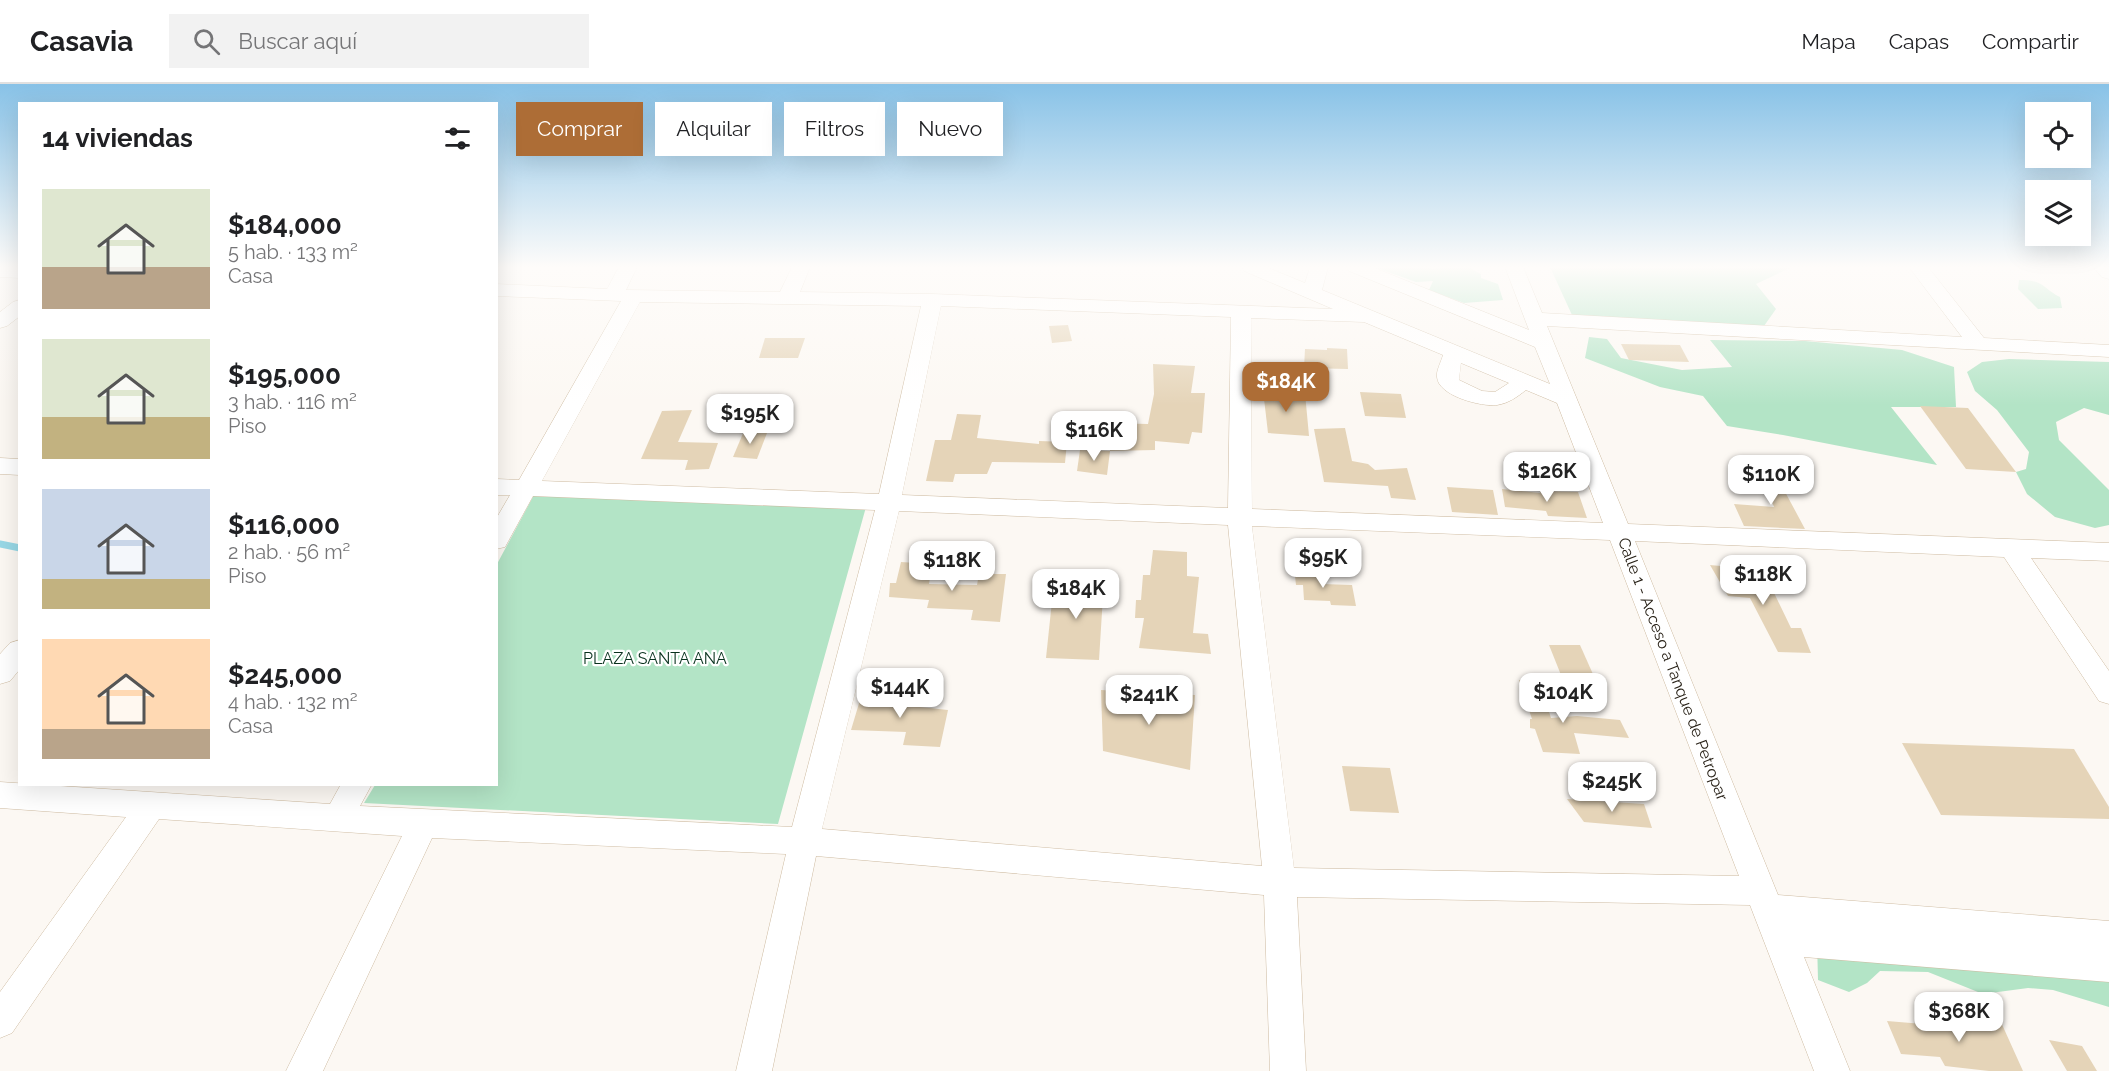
<!DOCTYPE html>
<html lang="es">
<meta charset="utf-8">
<style>
:root{--surface:#fff;--page:#f2f2f2;--text:#202124;--muted:#757577;--line:#e0e0e0;--accent:#ad6d36}
body{margin:0;font-family:Raleway,sans-serif;background:var(--page);color:var(--text);height:100vh;display:flex;flex-direction:column;font-size:22px;white-space:nowrap}
*{box-sizing:border-box;margin:0}
p{font-size:20px;color:var(--muted)}
.icon{flex:none;width:33px;height:33px;fill:none;stroke:currentColor;stroke-width:2;stroke-linecap:round;stroke-linejoin:round}
.map{position:relative;flex:1;overflow:hidden}
.drawer{position:absolute;left:18px;top:18px;width:480px;height:684px;display:flex;flex-direction:column;background:var(--surface);border-radius:0px;box-shadow:0 6px 24px #0002}
.drawer>*{flex:none}
.top-card{position:absolute;left:516px;top:18px;width:570px;height:54px;display:flex;gap:12px}
.fabs{position:absolute;left:2025px;top:18px;display:grid;gap:12px}
.fabs a{display:grid;place-items:center;width:66px;height:66px;border-radius:0px;background:var(--surface);box-shadow:0 6px 24px #0002;font-size:30px}
.price{position:absolute;translate:-50% -51px;padding:0 14px;border-radius:12px;background:#fff;color:#222;font-size:20px;line-height:39px;filter:drop-shadow(0 2px 3px #0008)}
.price::after{content:'';position:absolute;left:50%;top:36px;width:18px;height:14px;margin-left:-9px;background:inherit;clip-path:polygon(0 0,100% 0,50% 100%)}
.price.on{background:var(--accent);color:#fff}
ul{padding:0;list-style:none}
li{display:flex;align-items:center;gap:18px;height:150px;padding:0 24px}
li span{display:grid;place-items:center;flex:none;width:168px;height:120px;border-radius:0px;color:#555}
li>.icon{margin-inline-start:auto}
span .icon{width:72px;height:72px;fill:#fffc;stroke-width:1}
li b{font-size:26px}
h2{display:flex;justify-content:space-between;align-items:center;height:72px;padding:0 24px;font-size:26px}
.chip{padding:0 21px;border-radius:0px;background:var(--surface);box-shadow:0 6px 24px #0002;font-size:21px;line-height:54px}
.chip.on{background:var(--accent);color:#fff}
header{display:flex;align-items:center;gap:36px;box-sizing:border-box;height:84px;padding:0 30px;background:var(--surface);border-bottom:2px solid var(--line)}
header strong{font-size:28px}
nav{display:flex;gap:33px;margin-inline-start:auto;font-size:21px}
.search{width:420px;height:54px;background:var(--page);display:flex;align-items:center;gap:15px;box-sizing:border-box;padding:0 21px;border-radius:0px;color:var(--muted);font-size:22px}
.map>svg:first-child{display:block}
.green{fill:#b3e4c6}
.lines{fill:none;stroke-linecap:round;stroke-linejoin:round}
.stream{stroke:#98d8e6;stroke-width:7}
.building{fill:#e5d4b8}
.minor-casing{stroke:#cebba1;stroke-width:1}
.minor{fill:#fff;fill-rule:evenodd}
.labels{text-anchor:middle;dominant-baseline:central;stroke-width:4.5;stroke-linejoin:round;paint-order:stroke}
.park-label{font-size:16px;fill:#08311d;stroke:#fff}
.street-label{font-size:16px;fill:#272016;stroke:#fff}
</style>
<header>
<strong>Casavia</strong>
<div class="search"><svg class="icon" aria-label="search" viewBox="0 0 24 24"><circle cx="10" cy="10" r="6"/><path d="M15 15l6 6"/></svg>Buscar aquí</div>
<nav><a>Mapa</a><a>Capas</a><a>Compartir</a></nav>
</header>
<div class="map">
<svg width="2109" height="987" viewBox="0 0 2109 987">
<rect width="100%" height="100%" fill="#fcf8f3"/>
<g class="green">
<path d="M1374,183H1426L1432,185L1468,183L1481,190V194L1498,200L1503,216L1464,219L1429,206L1433,197L1416,198Z"/>
<path d="M1550,183H1792L1756,200L1776,225L1764,242L1572,231Z"/>
<path d="M2019,196C2045,196 2042,204 2060,213L2062,224L2038,225L2018,205Z"/>
<path d="M1589,253L1607,255L1621,274L1682,286L1732,283L1710,256L1805,257L1902,266L1954,283L1956,323H1891L1937,381L1783,351L1727,342L1703,312L1660,303L1585,274Z"/>
<path d="M2009,275L2109,278V331L2084,324L2056,338L2059,356L2109,406V441L2095,444L2055,433L2027,410L2016,388L2026,385L2029,368L1997,326L1975,307L1967,288L1982,278Z"/>
<path d="M534,411L866,423L778,740L364,719L375,701L496,700L497,480Z"/>
<path d="M2109,856V923L2053,906L2028,904L1983,910L1928,888L1880,887L1867,899L1849,908L1818,896L1817,857Z"/>
</g>
<g class="lines">
<path class="stream" d="M0,460L20,464"/>
</g>
<g class="building">
<path d="M1068,241L1072,257L1052,259L1049,242Z"/>
<path d="M765,254H805L798,274H759Z"/>
<path d="M1621,260L1680,261L1689,278L1629,276Z"/>
<path d="M1327,264L1347,265L1348,285L1304,284L1305,265L1327,266Z"/>
<path d="M1153,280L1195,282L1191,309H1205L1202,349L1192,348L1189,360L1155,357V366L1110,367L1109,339L1148,340L1154,310Z"/>
<path d="M1263,306L1305,309L1309,352L1268,349Z"/>
<path d="M1360,308L1401,310L1406,334L1365,332Z"/>
<path d="M1920,322L1968,324L2016,388L1966,385Z"/>
<path d="M692,326L678,358L718,359L709,385L685,386L688,376L641,375L662,327Z"/>
<path d="M957,330L981,331L977,354L1039,360V357L1067,358L1065,379L992,378L987,390H955L953,398L926,397L935,356H951Z"/>
<path d="M1345,344L1352,377L1368,380L1375,386L1407,384L1416,416L1391,414L1388,402L1324,398L1314,345Z"/>
<path d="M744,347L767,349L757,375L733,373Z"/>
<path d="M1080,366L1110,367L1107,391L1077,387Z"/>
<path d="M1768,376L1805,445L1744,442L1734,420L1774,423L1758,380Z"/>
<path d="M1447,403L1493,406L1498,431L1452,428Z"/>
<path d="M1502,405L1540,409V407L1578,408L1587,434L1548,432L1546,427L1505,423Z"/>
<path d="M1153,466L1187,468V492L1199,493L1193,549L1208,550L1211,570L1139,564L1144,534H1135L1136,516H1141L1143,491H1150Z"/>
<path d="M901,478L932,480L929,500L977,501L979,490H1006L1000,538L971,536L973,526L927,524L929,516L889,513L890,499H896Z"/>
<path d="M1710,481L1763,486L1791,544H1801L1811,569L1778,568L1750,514L1728,512Z"/>
<path d="M1294,483L1311,484L1313,491L1320,493L1322,500L1352,501L1356,522L1331,521L1330,517L1304,516L1303,501H1296Z"/>
<path d="M1104,496L1099,576L1046,574L1054,498Z"/>
<path d="M1549,561H1580L1596,597L1563,596Z"/>
<path d="M1519,596H1539L1551,634L1577,632L1620,636L1629,654L1574,649L1580,670L1543,668L1535,645L1530,644V635H1532Z"/>
<path d="M863,606L903,610L901,621L948,626L940,663L903,661L906,648L851,646Z"/>
<path d="M1101,606L1195,611L1190,686L1103,667Z"/>
<path d="M1902,659L2074,665L2109,723V735L1941,731Z"/>
<path d="M1342,682L1390,684L1399,729L1350,727Z"/>
<path d="M1567,715L1644,720L1652,744L1584,738Z"/>
<path d="M1920,934L2000,936L2023,987H1989L1945,982L1940,973L1901,970L1887,937L1923,940Z"/>
<path d="M2049,956L2082,962L2097,987H2067Z"/>
</g>
<g class="lines">
<defs>
<g id="minor">
<path d="M0,183H20V194L0,193Z"/>
<path d="M619,183H637L626,206L780,208L792,183H810L800,208L932,210L1333,225L1244,187L1242,183H1266L1305,199L1310,183H1328L1322,206L1550,300L1535,263L1349,187L1347,183H1372L1529,246L1505,183H1523L1542,229L1962,253L1909,183H1928L1984,254L2109,261V273L1547,242L1628,440L2109,459V477L2031,474L2109,587V620L2099,617L2004,473L1635,457L1778,811L2109,837V898L1804,873L1850,987H1814L1750,821L1297,813L1306,987H1270L1264,811L816,772L772,987H736L786,770L432,754L323,987H286L402,752L159,735L12,949L0,954V908L126,733L0,724V698L330,720L341,700H372L360,722L792,743L875,426L533,412L505,463L496,465V435L510,411H496V395L519,396L621,217L496,212V200L607,205ZM640,218L921,222L879,410L542,397ZM941,222L1231,233L1228,424L902,411ZM1251,234L1364,238L1443,271C1441,278 1436,287 1437,293C1438,312 1482,323 1497,321C1509,319 1517,313 1526,306L1557,319L1603,439L1252,425ZM1461,279L1509,299L1495,308L1482,307L1459,296ZM899,427L1228,441L1262,782L822,745ZM1252,442L1610,456L1739,792L1294,784Z"/>
<path d="M2093,183H2109V195L2102,193Z"/>
<path d="M20,216V232L7,242L0,244V228L13,218Z"/>
<path d="M0,374L20,375V391L0,390Z"/>
<path d="M20,556V585L10,597L0,600V570L10,559Z"/>
</g>
</defs>
<use href="#minor" class="minor-casing"/>
<use href="#minor" class="minor"/>
</g>
<linearGradient id="sky" x2="0" y2="1"><stop stop-color="#88c2e7"/><stop offset="0.57" stop-color="#fefcfa"/><stop offset="1" stop-color="#fefcfa" stop-opacity="0"/></linearGradient>
<rect width="2109" height="321" fill="url(#sky)"/>
<g class="labels">
<g class="park-label">
<text x="655" y="574">PLAZA SANTA ANA</text>
</g>
<g class="street-label">
<text transform="translate(1673 585) rotate(69)">Calle 1 - Acceso a Tanque de Petropar</text>
</g>
</g>
</svg>
<div class="fabs">
<a><svg class="icon" aria-label="locate" viewBox="0 0 24 24"><circle cx="12" cy="12" r="6"/><path d="M12 2v4M12 18v4M2 12h4M18 12h4"/></svg></a>
<a><svg class="icon" aria-label="layers" viewBox="0 0 24 24"><path d="M12 4l9 5-9 5-9-5zM3 14l9 5 9-5"/></svg></a>
</div>
<b class="price on" style="left:1286px;top:329px">$184K</b>
<b class="price" style="left:750px;top:361px">$195K</b>
<b class="price" style="left:1094px;top:378px">$116K</b>
<b class="price" style="left:1547px;top:419px">$126K</b>
<b class="price" style="left:1771px;top:422px">$110K</b>
<b class="price" style="left:1323px;top:505px">$95K</b>
<b class="price" style="left:952px;top:508px">$118K</b>
<b class="price" style="left:1763px;top:522px">$118K</b>
<b class="price" style="left:1076px;top:536px">$184K</b>
<b class="price" style="left:900px;top:635px">$144K</b>
<b class="price" style="left:1563px;top:640px">$104K</b>
<b class="price" style="left:1149px;top:642px">$241K</b>
<b class="price" style="left:1612px;top:729px">$245K</b>
<b class="price" style="left:1959px;top:959px">$368K</b>
<div class="top-card">
<a class="chip on">Comprar</a>
<a class="chip">Alquilar</a>
<a class="chip">Filtros</a>
<a class="chip">Nuevo</a>
</div>
<section class="drawer">
<h2>14 viviendas<svg class="icon" aria-label="filters" viewBox="0 0 24 24"><path d="M4 7h16M4 17h16"/><circle cx="9" cy="7" r="2"/><circle cx="15" cy="17" r="2"/></svg></h2>
<ul>
<li><span style="background:linear-gradient(#dfe7d0 65%,#b9a48a 0)"><svg class="icon" aria-label="home" viewBox="0 0 24 24"><path d="M3 11l9-7 9 7M6 9v11h12V9"/></svg></span><div><b>$184,000</b><p>5 hab. · 133 m²</p><p>Casa</p></div></li>
<li><span style="background:linear-gradient(#dfe7d0 65%,#c2b280 0)"><svg class="icon" aria-label="home" viewBox="0 0 24 24"><path d="M3 11l9-7 9 7M6 9v11h12V9"/></svg></span><div><b>$195,000</b><p>3 hab. · 116 m²</p><p>Piso</p></div></li>
<li><span style="background:linear-gradient(#c9d6e8 75%,#c2b280 0)"><svg class="icon" aria-label="home" viewBox="0 0 24 24"><path d="M3 11l9-7 9 7M6 9v11h12V9"/></svg></span><div><b>$116,000</b><p>2 hab. · 56 m²</p><p>Piso</p></div></li>
<li><span style="background:linear-gradient(#ffd9b3 75%,#b9a48a 0)"><svg class="icon" aria-label="home" viewBox="0 0 24 24"><path d="M3 11l9-7 9 7M6 9v11h12V9"/></svg></span><div><b>$245,000</b><p>4 hab. · 132 m²</p><p>Casa</p></div></li>
</ul>
</section>
</div>
